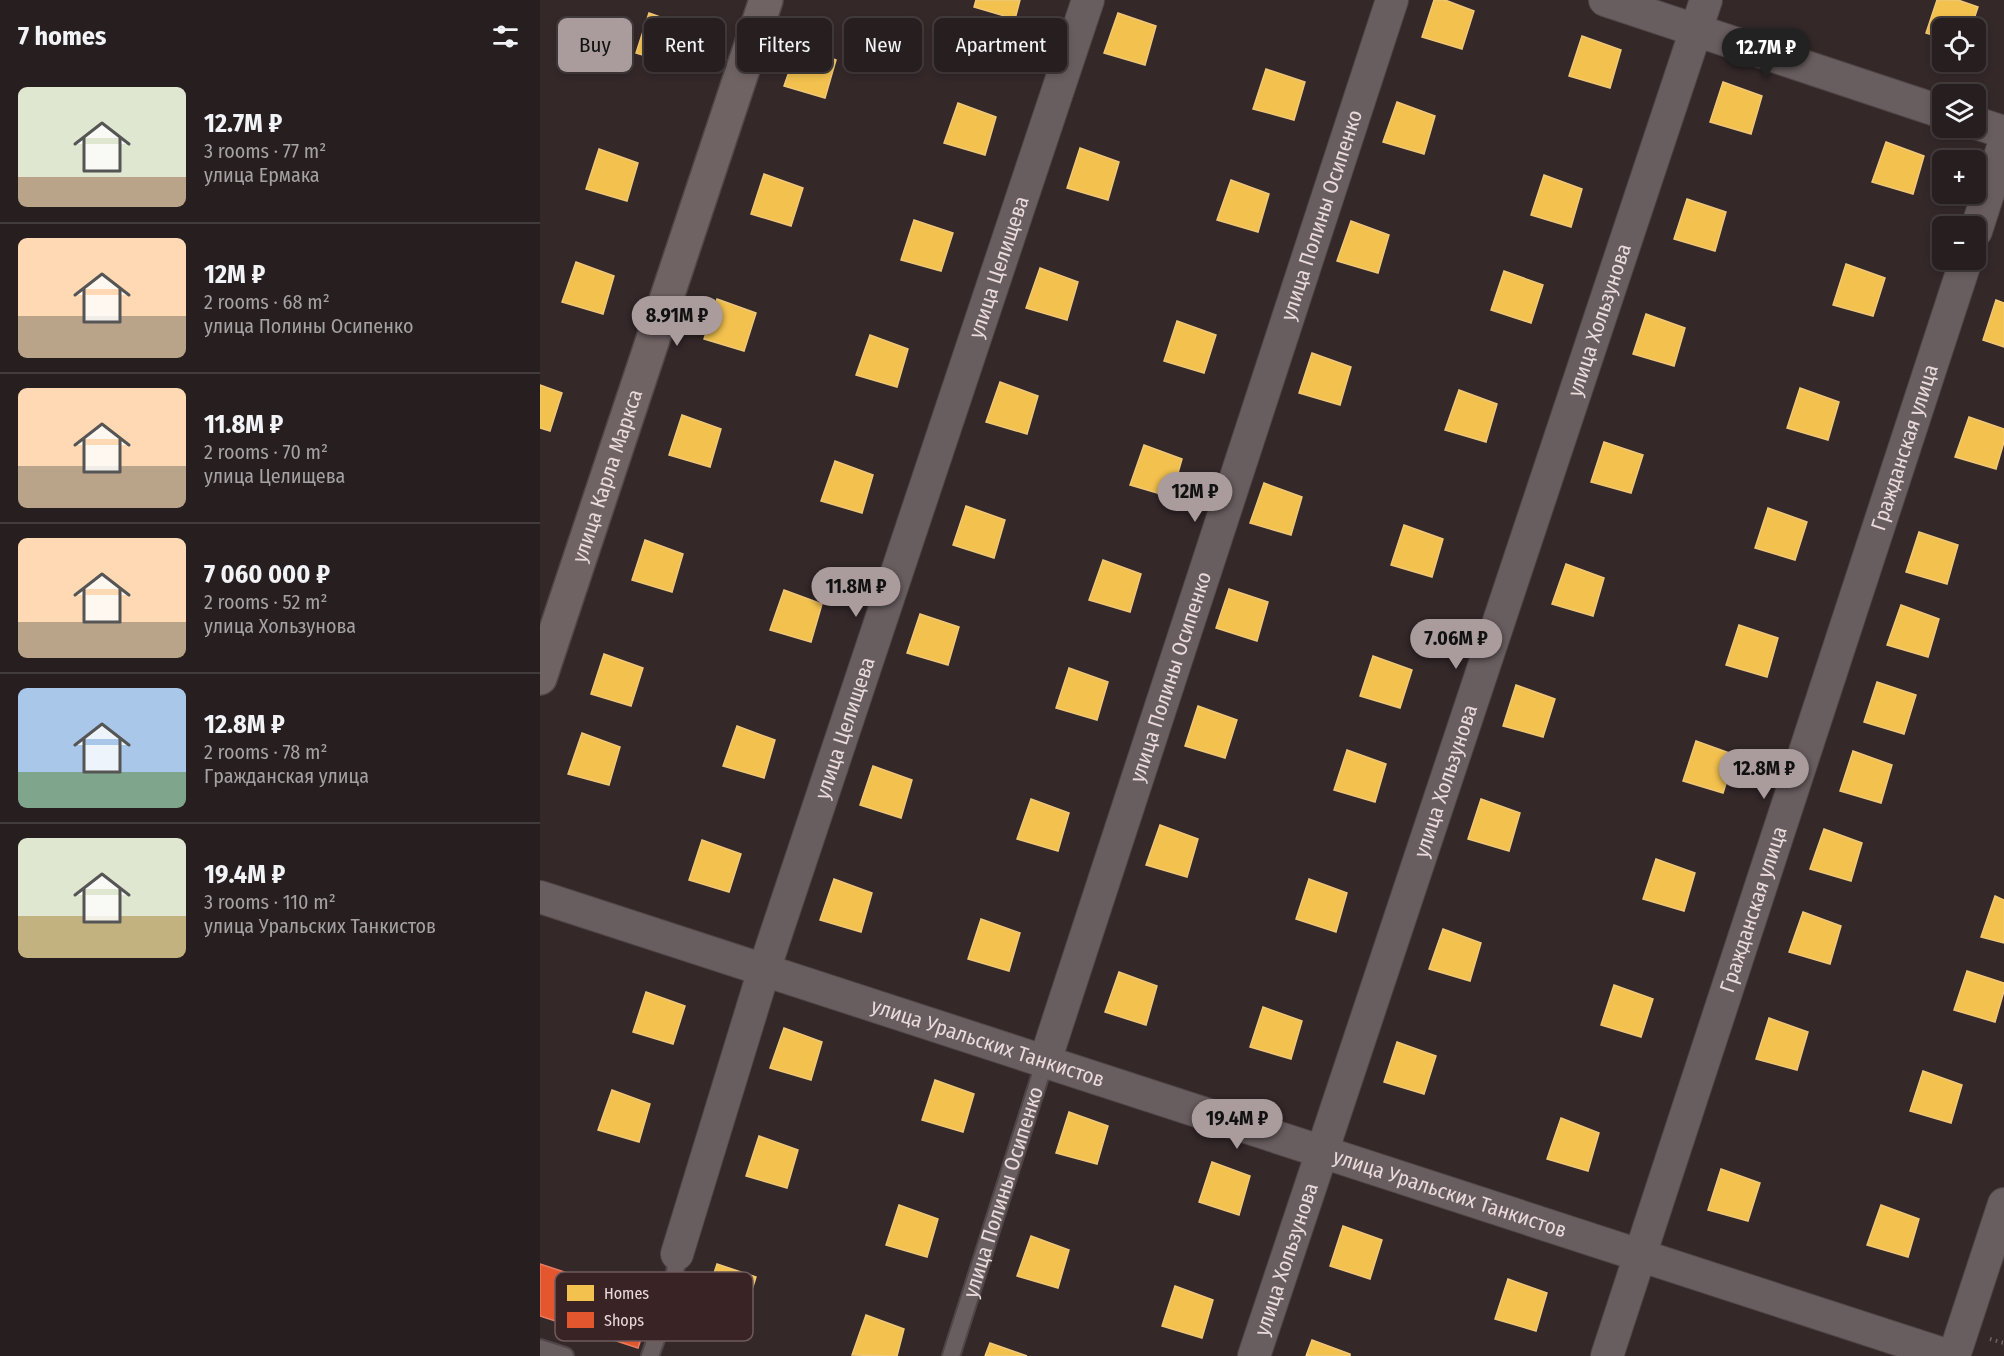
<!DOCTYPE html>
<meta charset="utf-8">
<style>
:root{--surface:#271e1f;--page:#2f2728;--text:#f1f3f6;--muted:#a4a2a4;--line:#433c3d;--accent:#aa9c9d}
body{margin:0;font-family:"Fira Sans Condensed",sans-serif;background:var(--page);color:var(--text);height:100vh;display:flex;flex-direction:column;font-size:22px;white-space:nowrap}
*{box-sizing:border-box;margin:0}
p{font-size:20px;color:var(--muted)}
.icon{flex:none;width:33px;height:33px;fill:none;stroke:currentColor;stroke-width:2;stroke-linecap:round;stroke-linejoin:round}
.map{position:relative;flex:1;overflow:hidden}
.details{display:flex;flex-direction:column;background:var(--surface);width:540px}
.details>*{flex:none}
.hud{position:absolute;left:18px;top:18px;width:570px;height:54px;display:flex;gap:12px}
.buttons{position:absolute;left:1392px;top:18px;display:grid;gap:12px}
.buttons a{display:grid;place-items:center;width:54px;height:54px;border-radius:9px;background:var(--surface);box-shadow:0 3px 9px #0003,0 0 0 2px var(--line);font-size:30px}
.price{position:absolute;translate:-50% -51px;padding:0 14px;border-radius:21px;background:var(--accent);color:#111;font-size:20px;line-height:39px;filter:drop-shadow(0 2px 3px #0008)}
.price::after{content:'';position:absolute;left:50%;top:36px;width:18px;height:14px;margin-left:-9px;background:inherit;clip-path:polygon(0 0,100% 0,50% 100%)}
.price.on{background:#222;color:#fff}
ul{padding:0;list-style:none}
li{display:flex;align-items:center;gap:18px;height:150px;padding:0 18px}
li+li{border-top:2px solid var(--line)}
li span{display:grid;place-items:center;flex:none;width:168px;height:120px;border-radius:9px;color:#555}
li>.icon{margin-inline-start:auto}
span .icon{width:72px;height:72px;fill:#fffc;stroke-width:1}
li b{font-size:26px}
h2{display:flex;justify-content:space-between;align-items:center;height:72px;padding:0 18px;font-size:26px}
.chip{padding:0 21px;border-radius:9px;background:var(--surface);box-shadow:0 3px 9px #0003,0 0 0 2px var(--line);font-size:21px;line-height:54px}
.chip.on{background:var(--accent);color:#111}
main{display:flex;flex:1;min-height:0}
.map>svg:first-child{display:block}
.homes{fill:#f2c14e;stroke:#f0c878;stroke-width:1.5}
.shops{fill:#e4572e;stroke:#e67e62;stroke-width:1.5}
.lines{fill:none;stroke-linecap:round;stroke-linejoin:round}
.service-casing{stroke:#504647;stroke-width:20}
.minor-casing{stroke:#504647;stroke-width:34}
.secondary-casing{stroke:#504647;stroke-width:36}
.path{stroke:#6f6666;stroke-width:4;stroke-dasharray:1.5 4.5;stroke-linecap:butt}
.service{stroke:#695e5f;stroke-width:16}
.minor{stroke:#695e5f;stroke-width:32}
.secondary{stroke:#706364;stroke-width:33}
.labels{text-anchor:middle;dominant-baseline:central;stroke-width:6;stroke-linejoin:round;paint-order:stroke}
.street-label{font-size:21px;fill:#eadadb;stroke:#392325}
.key{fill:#392325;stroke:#6e5a5c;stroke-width:1.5}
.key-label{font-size:16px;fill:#eadadb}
</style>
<main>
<section class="details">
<h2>7 homes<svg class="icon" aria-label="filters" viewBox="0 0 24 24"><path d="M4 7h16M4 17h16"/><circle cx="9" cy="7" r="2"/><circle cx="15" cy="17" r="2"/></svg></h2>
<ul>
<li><span style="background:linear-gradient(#dfe7d0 75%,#b9a48a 0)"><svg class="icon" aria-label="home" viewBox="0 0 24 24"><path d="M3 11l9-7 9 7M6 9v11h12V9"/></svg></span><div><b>12.7M ₽</b><p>3 rooms · 77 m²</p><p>улица Ермака</p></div></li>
<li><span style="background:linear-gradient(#ffd9b3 65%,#b9a48a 0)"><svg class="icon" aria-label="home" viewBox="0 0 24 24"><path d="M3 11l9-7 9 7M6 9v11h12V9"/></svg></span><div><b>12M ₽</b><p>2 rooms · 68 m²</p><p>улица Полины Осипенко</p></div></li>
<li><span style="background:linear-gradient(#ffd9b3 65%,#b9a48a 0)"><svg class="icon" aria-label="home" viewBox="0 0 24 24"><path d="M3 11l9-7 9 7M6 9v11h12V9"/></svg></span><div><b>11.8M ₽</b><p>2 rooms · 70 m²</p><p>улица Целищева</p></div></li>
<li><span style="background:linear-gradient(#ffd9b3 70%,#b9a48a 0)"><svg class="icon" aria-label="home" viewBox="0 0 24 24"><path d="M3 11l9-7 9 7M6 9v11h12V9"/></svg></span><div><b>7 060 000 ₽</b><p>2 rooms · 52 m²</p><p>улица Хользунова</p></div></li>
<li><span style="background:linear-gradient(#a9c7e8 70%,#7fa58c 0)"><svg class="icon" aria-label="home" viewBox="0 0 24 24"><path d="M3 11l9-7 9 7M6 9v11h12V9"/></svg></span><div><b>12.8M ₽</b><p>2 rooms · 78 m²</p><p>Гражданская улица</p></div></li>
<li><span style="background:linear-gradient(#dfe7d0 65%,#c2b280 0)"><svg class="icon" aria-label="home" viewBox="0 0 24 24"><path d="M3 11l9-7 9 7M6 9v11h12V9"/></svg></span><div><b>19.4M ₽</b><p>3 rooms · 110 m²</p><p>улица Уральских Танкистов</p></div></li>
</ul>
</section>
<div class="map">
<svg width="1464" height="1356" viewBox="0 0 1464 1356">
<rect width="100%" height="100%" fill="#342829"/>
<g class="homes">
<path d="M436,0H480L475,19L434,7Z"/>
<path d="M894,0H905L934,11L922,49L882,37Z"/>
<path d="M1397,0H1418L1438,7L1431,28H1402V38L1386,33Z"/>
<path d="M109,13L148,27L136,65L96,53Z"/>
<path d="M578,13L616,26L605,65L564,53Z"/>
<path d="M1042,36L1081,50L1070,88L1029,76Z"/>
<path d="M258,46L296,60L285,98L244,86Z"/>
<path d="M726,69L765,82L754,120L713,109Z"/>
<path d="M1183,82L1222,96L1211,134L1170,122Z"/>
<path d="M857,102L895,116L884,154L843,142Z"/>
<path d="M418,103L456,117L445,155L404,143Z"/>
<path d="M1346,142L1384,156L1373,194L1332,182Z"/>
<path d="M540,148L579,162L568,200L527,188Z"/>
<path d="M59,149L98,163L87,201L46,189Z"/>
<path d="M224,174L263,188L251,226L211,214Z"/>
<path d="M1004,175L1042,189L1031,227L991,215Z"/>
<path d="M691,180L729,194L718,232L677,220Z"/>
<path d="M1147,199L1186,212L1175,251L1134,239Z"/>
<path d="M374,220L413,233L401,271L361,260Z"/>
<path d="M811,221L849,235L838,273L797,261Z"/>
<path d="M36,262L74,276L63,314L22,302Z"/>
<path d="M1306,264L1345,278L1333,316L1293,305Z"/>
<path d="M500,268L538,282L527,320L486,308Z"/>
<path d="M964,271L1003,285L991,323L951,310Z"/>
<path d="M177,299L216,313L204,351L164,339Z"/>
<path d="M1456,300L1464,303V347L1443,340Z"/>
<path d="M1106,314L1145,328L1134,366L1093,354Z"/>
<path d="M637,321L676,335L664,373L624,361Z"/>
<path d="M330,335L368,349L357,387L316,375Z"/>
<path d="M772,353L811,367L800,405L759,393Z"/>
<path d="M460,382L498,396L487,434L446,422Z"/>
<path d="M0,385L22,393L10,431L0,428Z"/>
<path d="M1260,388L1299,402L1288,440L1247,428Z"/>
<path d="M919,390L957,404L946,442L905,430Z"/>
<path d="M142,415L181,429L170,467L129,455Z"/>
<path d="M1429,417L1464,429V442L1456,469L1415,457Z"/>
<path d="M1064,442L1103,455L1091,493L1051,482Z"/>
<path d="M604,445L642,459L631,497L590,485Z"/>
<path d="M295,461L333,475L322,513L281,501Z"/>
<path d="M724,483L762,497L751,535L710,523Z"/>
<path d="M426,506L465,520L454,558L413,545Z"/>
<path d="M1228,508L1267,522L1255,560L1215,548Z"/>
<path d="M864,525L903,539L892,577L851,565Z"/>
<path d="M1379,532L1418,545L1407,584L1366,572Z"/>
<path d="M105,540L143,554L132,592L92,580Z"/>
<path d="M563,560L601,574L590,612L549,600Z"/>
<path d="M1026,564L1064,578L1053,616L1012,604Z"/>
<path d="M689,589L728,602L717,641L676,628Z"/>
<path d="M244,590L282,604L271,642L230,630Z"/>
<path d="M1361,605L1399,619L1388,657L1347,645Z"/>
<path d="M380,614L419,627L408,665L367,653Z"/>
<path d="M1199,625L1238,638L1227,677L1186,665Z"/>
<path d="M64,654L103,668L91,706L51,694Z"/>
<path d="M833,656L872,670L860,708L820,696Z"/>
<path d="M529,668L568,682L557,720L516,708Z"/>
<path d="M1337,682L1376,695L1364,734L1324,722Z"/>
<path d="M976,685L1015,699L1003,737L963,726Z"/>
<path d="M658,706L697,720L685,758L645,746Z"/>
<path d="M197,726L235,740L224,778L183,766Z"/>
<path d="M42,733L80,747L69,785L28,774Z"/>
<path d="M1156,741L1195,755L1183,793L1143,781Z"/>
<path d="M807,750L846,764L835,802L794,790Z"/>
<path d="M1313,751L1352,765L1341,803L1300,791Z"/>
<path d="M333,766L372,780L361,818L320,805Z"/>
<path d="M491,799L529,813L518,851L477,839Z"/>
<path d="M941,799L980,813L969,851L928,839Z"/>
<path d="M620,825L658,839L647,877L606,865Z"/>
<path d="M1284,829L1322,843L1311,881L1270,869Z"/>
<path d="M162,840L201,854L189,892L149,880Z"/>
<path d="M1116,859L1155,873L1144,911L1103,899Z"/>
<path d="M294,879L332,893L321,932L280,920Z"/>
<path d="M769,879L807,893L796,932L756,919Z"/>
<path d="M1455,896L1464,900V943L1441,937Z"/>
<path d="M1263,912L1301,926L1290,964L1249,952Z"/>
<path d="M441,919L480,933L469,971L428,959Z"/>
<path d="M903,929L941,943L930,981L889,969Z"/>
<path d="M1427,971L1464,983V991L1455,1022L1414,1010Z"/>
<path d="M579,972L617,986L606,1025L565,1012Z"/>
<path d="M1074,985L1113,999L1101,1037L1061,1025Z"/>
<path d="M106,992L145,1006L133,1044L93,1032Z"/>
<path d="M723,1007L762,1021L751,1059L710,1047Z"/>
<path d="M1229,1018L1268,1032L1257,1070L1216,1059Z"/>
<path d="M244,1028L282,1042L271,1080L230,1068Z"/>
<path d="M857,1042L896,1056L884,1094L844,1082Z"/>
<path d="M1383,1071L1422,1085L1411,1123L1370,1111Z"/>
<path d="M395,1080L434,1094L423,1132L382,1120Z"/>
<path d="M72,1090L110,1104L99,1142L58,1130Z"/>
<path d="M529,1112L568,1126L557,1164L516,1153Z"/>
<path d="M1021,1118L1059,1133L1048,1171L1007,1159Z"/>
<path d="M219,1136L258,1150L247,1188L206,1176Z"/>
<path d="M672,1162L710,1176L699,1215L659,1202Z"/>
<path d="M1181,1169L1220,1183L1208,1221L1168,1210Z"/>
<path d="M359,1205L398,1219L387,1257L346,1245Z"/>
<path d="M1341,1205L1379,1219L1368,1257L1327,1245Z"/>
<path d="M803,1226L842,1240L830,1279L790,1266Z"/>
<path d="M491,1236L529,1250L518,1288L477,1276Z"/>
<path d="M177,1264L216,1277L204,1315L164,1304Z"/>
<path d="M968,1279L1007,1293L996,1331L955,1319Z"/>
<path d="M635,1286L673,1300L662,1338L622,1326Z"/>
<path d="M326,1315L364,1329L357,1356L312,1355Z"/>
<path d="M772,1340L810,1354V1356H766Z"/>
<path d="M450,1343L487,1356H445Z"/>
</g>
<path class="shops" d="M0,1264L113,1301L98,1348L0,1316Z"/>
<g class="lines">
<defs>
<g id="service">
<path d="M0,1348L25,1356"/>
<path d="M110,1356L133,1292L137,1254"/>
<path id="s1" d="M411,1356L505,1061"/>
</g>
<g id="minor">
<path d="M1065,0L1402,112"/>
<path d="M1436,123L1464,132"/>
<path d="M1436,231L1464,144"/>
<path id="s2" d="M0,897L1409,1356"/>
<path id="s3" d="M505,1061L852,0"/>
<path id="s4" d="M137,1254L224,970L548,0"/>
<path id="s5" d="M714,1356L1166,0"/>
<path id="s6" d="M1067,1356L1426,260"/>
<path d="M1414,1356L1464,1204"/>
</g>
<g id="secondary">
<path id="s7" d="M0,678L226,0"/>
</g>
</defs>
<use href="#service" class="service-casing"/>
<use href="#minor" class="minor-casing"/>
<use href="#secondary" class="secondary-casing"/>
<path class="path" d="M1450,1339L1464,1343"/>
<use href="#service" class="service"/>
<use href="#minor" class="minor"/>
<use href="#secondary" class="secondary"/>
</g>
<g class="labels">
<g class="street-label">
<text stroke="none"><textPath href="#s3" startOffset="890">улица Полины Осипенко</textPath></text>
<text stroke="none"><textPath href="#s4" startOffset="1038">улица Целищева</textPath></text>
<text stroke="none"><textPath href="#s5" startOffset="1092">улица Хользунова</textPath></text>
<text stroke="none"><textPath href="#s6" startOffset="956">Гражданская улица</textPath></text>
<text stroke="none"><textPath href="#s7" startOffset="213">улица Карла Маркса</textPath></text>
<text stroke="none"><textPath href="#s3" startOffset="404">улица Полины Осипенко</textPath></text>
<text stroke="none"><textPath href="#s4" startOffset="552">улица Целищева</textPath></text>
<text stroke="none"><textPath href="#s5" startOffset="606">улица Хользунова</textPath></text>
<text stroke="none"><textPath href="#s6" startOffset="470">Гражданская улица</textPath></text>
<text stroke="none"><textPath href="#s2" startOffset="471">улица Уральских Танкистов</textPath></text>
<text stroke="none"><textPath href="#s1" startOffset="172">улица Полины Осипенко</textPath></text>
<text stroke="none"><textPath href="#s2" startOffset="957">улица Уральских Танкистов</textPath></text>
<text stroke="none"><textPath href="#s5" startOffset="102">улица Хользунова</textPath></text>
</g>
</g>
<rect x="15" y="1272" width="198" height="69" rx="9" class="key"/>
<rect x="27" y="1285" width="27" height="16" fill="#f2c14e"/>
<rect x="27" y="1312" width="27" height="16" fill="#e4572e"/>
<g class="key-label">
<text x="64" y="1299">Homes</text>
<text x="64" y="1326">Shops</text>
</g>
</svg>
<div class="buttons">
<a><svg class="icon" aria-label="locate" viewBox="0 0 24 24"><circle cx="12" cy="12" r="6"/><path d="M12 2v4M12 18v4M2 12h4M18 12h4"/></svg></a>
<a><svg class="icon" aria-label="layers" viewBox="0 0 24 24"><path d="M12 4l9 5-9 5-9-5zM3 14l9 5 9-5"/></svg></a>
<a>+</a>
<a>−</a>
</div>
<b class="price on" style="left:1226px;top:79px">12.7M ₽</b>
<b class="price" style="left:137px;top:347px">8.91M ₽</b>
<b class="price" style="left:655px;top:523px">12M ₽</b>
<b class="price" style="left:316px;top:618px">11.8M ₽</b>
<b class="price" style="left:916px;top:670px">7.06M ₽</b>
<b class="price" style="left:1224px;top:800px">12.8M ₽</b>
<b class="price" style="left:697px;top:1150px">19.4M ₽</b>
<div class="hud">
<a class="chip on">Buy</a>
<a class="chip">Rent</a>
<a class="chip">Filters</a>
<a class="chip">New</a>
<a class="chip">Apartment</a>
</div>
</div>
</main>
